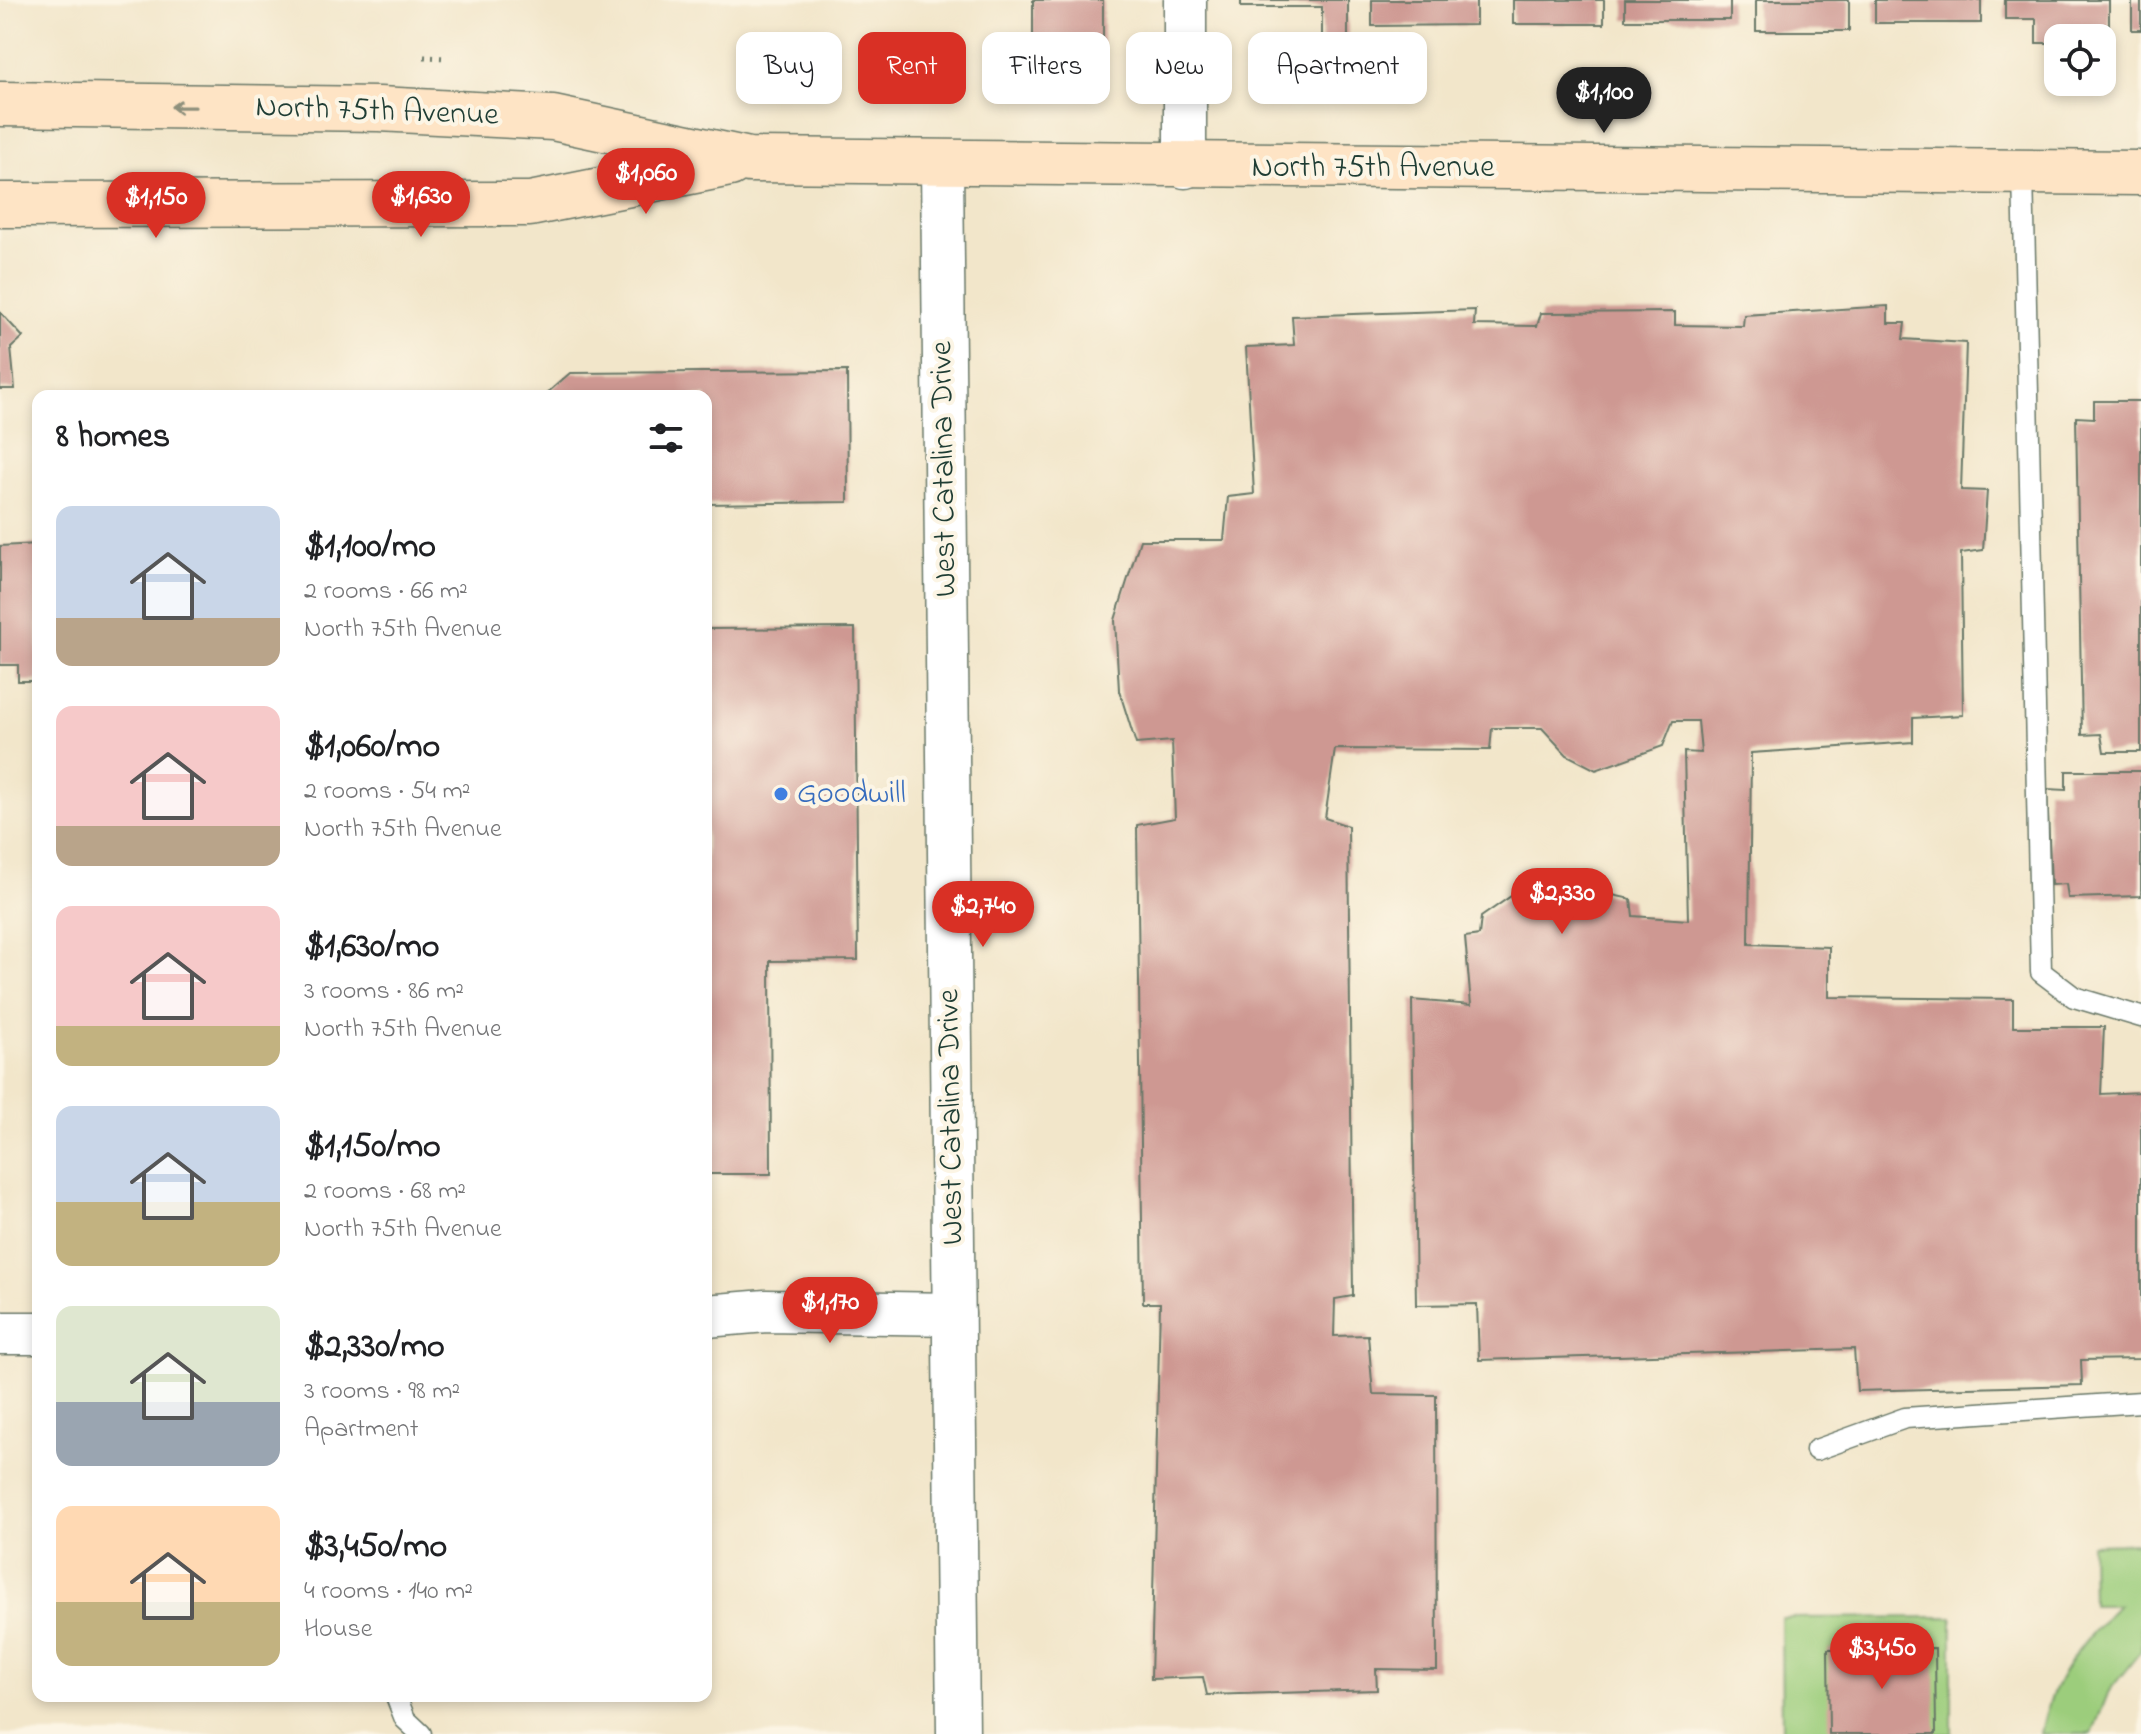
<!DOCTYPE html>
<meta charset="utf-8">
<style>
:root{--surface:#fff;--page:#f6f6f6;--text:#202124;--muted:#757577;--accent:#d93025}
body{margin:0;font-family:"Indie Flower",sans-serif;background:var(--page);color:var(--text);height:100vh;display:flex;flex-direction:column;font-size:30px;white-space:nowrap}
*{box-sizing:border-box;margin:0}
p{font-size:26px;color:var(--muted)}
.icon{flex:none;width:44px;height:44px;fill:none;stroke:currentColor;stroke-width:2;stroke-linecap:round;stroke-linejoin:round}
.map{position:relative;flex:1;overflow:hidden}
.sheet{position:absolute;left:32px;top:390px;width:680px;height:1312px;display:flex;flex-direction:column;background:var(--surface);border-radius:16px;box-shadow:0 4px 12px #0003}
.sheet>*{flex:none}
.banner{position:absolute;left:736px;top:32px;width:760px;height:72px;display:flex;gap:16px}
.buttons{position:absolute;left:2044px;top:24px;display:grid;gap:16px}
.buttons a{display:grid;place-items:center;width:72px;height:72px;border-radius:16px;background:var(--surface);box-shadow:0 4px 12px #0003;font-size:40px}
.price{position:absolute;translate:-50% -68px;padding:0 18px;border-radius:28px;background:var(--accent);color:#fff;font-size:26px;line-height:52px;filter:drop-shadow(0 2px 4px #0008)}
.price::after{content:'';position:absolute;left:50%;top:48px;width:24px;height:18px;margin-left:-12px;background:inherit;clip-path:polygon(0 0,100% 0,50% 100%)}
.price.current{background:#222;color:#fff}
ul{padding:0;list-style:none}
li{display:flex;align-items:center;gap:24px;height:200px;padding:0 24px}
li span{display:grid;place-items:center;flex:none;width:224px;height:160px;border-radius:16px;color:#555}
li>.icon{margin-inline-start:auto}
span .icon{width:96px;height:96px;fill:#fffc;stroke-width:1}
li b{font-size:34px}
h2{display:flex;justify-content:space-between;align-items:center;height:96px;padding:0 24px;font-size:34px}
.pill{padding:0 28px;border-radius:16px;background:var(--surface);box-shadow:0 4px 12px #0003;font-size:28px;line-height:72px}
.pill.current{background:var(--accent);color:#fff}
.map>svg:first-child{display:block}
.pitch{fill:#9ccd7c;stroke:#5e8558;stroke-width:2}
.building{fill:#ce9892}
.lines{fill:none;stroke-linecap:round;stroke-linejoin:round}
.lane-casing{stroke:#697868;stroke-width:23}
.street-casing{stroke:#697868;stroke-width:45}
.secondary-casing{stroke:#697868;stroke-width:47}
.path{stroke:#697868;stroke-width:5;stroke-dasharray:2 6;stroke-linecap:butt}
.lane{stroke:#fff;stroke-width:20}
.street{stroke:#fff;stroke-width:42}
.secondary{stroke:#fee4c5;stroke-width:44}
.oneway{stroke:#8e907c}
.shop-dot{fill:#3f7fe0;stroke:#fcf5e5;stroke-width:3}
.labels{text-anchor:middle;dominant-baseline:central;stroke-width:8;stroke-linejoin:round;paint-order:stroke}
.street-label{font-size:32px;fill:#1f3d34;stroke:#fcf5e5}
.shop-label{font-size:32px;fill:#366cbe;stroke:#fcf5e5;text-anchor:start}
</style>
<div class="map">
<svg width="2141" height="1734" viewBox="0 0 2141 1734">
<rect width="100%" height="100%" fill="#fcf5e5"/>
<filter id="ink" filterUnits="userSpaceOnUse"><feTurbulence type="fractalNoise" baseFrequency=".0125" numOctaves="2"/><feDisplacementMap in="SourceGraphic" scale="16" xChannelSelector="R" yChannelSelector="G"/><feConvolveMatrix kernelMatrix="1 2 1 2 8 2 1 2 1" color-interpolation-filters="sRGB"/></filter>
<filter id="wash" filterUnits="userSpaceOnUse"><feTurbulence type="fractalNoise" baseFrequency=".006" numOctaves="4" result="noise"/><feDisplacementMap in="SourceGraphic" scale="32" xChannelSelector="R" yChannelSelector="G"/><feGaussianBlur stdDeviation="1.8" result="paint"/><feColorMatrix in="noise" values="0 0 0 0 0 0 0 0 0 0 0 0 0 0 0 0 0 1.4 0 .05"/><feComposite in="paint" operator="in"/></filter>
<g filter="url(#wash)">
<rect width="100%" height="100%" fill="#f2e6ca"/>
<g class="pitch">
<path d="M2141,1543V1651L2109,1691L2092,1734H2041C2050,1681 2081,1642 2118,1605H2092L2091,1544Z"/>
<path d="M1952,1617V1734H1782L1781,1618Z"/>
</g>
<g id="blocks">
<g class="building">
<rect x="1033" y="0" width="70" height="81"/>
<path d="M1241,0H1348V51H1322V7H1241Z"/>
<path d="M1372,0H1476V25L1372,26Z"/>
<rect x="1513" y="0" width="91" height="24"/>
<rect x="1625" y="0" width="105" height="20"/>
<rect x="1756" y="0" width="93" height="31"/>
<rect x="1875" y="0" width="106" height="23"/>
<path d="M2005,0H2109V42H2102V38H2058V43H2036V19H2005Z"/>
<rect x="2132" y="0" width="9" height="30"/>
<path d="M1888,306V323H1905L1903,339L1966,343L1961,490L1987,491L1983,550L1961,553L1963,715L1913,718V742L1751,753L1749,944L1829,947V997L2013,999V1027H2104L2101,1094L2141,1092V1359L2081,1360L2082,1385L1857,1391L1854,1349L1479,1360L1477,1304L1416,1305L1412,1000L1471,1005L1465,937L1479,935L1481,917L1514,894L1553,882L1631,899L1633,916L1688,920L1684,752L1701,753L1698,721H1673L1663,746L1596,770L1567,755L1542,728H1492L1490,750L1335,749L1325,818L1348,826L1353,1296L1335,1299L1334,1336L1368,1335L1373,1394L1436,1395L1437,1670L1376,1669L1377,1690L1207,1695L1203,1677L1151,1679L1160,1303H1143L1137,825L1175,818L1172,741L1136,744L1119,690L1115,620L1140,540H1224L1228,497L1254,494L1246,347L1294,345L1292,316L1475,310L1474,325L1537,326L1541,313L1675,312V325L1743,326L1744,315Z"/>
<path d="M0,312L23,337L11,348L15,389H0Z"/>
<path d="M847,371L848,502L706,504V396L546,394L570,373Z"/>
<path d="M2094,401H2141V752H2104L2101,734L2082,735L2076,417L2094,418Z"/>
<path d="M38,544V681H18V665H0V546Z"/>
<path d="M855,628L858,960L770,961L771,1174H706V629Z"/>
<path d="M2066,771H2141V896L2068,898L2066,884L2051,885L2047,789L2066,790Z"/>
<path d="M1935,1648L1936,1734H1829L1828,1649Z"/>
</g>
</g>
</g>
<g filter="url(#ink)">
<use href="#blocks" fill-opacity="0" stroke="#697868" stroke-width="2"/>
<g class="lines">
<defs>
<g id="lane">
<path d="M2023,172L2041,972L2074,997L2141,1017"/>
<path d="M1816,1450L1905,1418L2141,1402"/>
<path d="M396,1696L405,1719L421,1734"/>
</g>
<g id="street">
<path d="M1185,0V167"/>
<path d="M942,165L958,1734"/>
<path d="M706,1316L766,1311L954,1314"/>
<path d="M0,1333H38"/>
</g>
<g id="secondary">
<path d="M0,104L379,109L553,118L749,160L2141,173"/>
<path d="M0,205L530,204L730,164"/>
</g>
</defs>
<use href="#lane" class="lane-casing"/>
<use href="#street" class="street-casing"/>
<use href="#secondary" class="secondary-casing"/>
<path class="path" d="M424,57L446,58"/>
<use href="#lane" class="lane"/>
<use href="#street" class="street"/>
<use href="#secondary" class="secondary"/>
</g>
<defs><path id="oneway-shaft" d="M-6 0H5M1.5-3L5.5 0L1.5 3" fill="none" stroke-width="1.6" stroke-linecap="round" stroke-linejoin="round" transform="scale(2)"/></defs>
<use class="oneway" href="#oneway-shaft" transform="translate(183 107) rotate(-179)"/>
</g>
<circle class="shop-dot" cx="781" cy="794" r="8"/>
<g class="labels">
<g class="street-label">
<text transform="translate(377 112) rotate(2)">North 75th Avenue</text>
<text x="1373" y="168">North 75th Avenue</text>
<text transform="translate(945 469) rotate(-91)">West Catalina Drive</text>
<text transform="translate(952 1117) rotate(-91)">West Catalina Drive</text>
</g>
<g class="shop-label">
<text x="797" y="794">Goodwill</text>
</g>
</g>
</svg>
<div class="buttons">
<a><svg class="icon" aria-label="locate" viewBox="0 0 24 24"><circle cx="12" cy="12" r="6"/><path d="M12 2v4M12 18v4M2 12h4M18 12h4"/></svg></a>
</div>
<b class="price current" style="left:1604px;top:135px">$1,100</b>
<b class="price" style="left:646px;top:216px">$1,060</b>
<b class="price" style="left:421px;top:239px">$1,630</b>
<b class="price" style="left:156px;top:240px">$1,150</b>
<b class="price" style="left:1562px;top:936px">$2,330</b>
<b class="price" style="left:983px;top:949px">$2,740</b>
<b class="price" style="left:830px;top:1345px">$1,170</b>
<b class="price" style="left:1882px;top:1691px">$3,450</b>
<div class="banner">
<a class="pill">Buy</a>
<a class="pill current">Rent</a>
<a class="pill">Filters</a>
<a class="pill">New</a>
<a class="pill">Apartment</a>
</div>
<section class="sheet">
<h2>8 homes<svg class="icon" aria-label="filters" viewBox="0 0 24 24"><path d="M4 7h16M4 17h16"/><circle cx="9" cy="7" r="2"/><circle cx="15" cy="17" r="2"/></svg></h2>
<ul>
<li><span style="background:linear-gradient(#c9d6e8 70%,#b9a48a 0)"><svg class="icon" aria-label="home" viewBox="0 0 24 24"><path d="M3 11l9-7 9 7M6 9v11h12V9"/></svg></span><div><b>$1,100/mo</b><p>2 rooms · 66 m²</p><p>North 75th Avenue</p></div></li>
<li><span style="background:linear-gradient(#f6c9c9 75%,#b9a48a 0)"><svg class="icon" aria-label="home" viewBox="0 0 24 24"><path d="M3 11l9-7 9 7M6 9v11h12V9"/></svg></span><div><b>$1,060/mo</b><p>2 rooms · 54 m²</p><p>North 75th Avenue</p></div></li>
<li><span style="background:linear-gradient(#f6c9c9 75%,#c2b280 0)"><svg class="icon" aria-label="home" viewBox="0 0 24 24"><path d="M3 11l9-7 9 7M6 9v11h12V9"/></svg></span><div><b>$1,630/mo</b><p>3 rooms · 86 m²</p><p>North 75th Avenue</p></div></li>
<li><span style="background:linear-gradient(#c9d6e8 60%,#c2b280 0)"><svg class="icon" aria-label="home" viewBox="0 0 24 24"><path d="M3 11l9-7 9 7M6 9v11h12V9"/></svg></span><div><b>$1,150/mo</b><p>2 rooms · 68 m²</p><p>North 75th Avenue</p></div></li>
<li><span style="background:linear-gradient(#dfe7d0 60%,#9aa5b1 0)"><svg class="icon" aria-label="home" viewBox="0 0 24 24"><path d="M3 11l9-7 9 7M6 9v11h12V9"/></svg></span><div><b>$2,330/mo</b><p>3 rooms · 98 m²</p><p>Apartment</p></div></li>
<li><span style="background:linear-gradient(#ffd9b3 60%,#c2b280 0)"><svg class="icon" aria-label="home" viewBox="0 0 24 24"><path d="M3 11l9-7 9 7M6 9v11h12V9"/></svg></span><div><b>$3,450/mo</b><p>4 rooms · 140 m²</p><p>House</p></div></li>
</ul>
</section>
</div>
